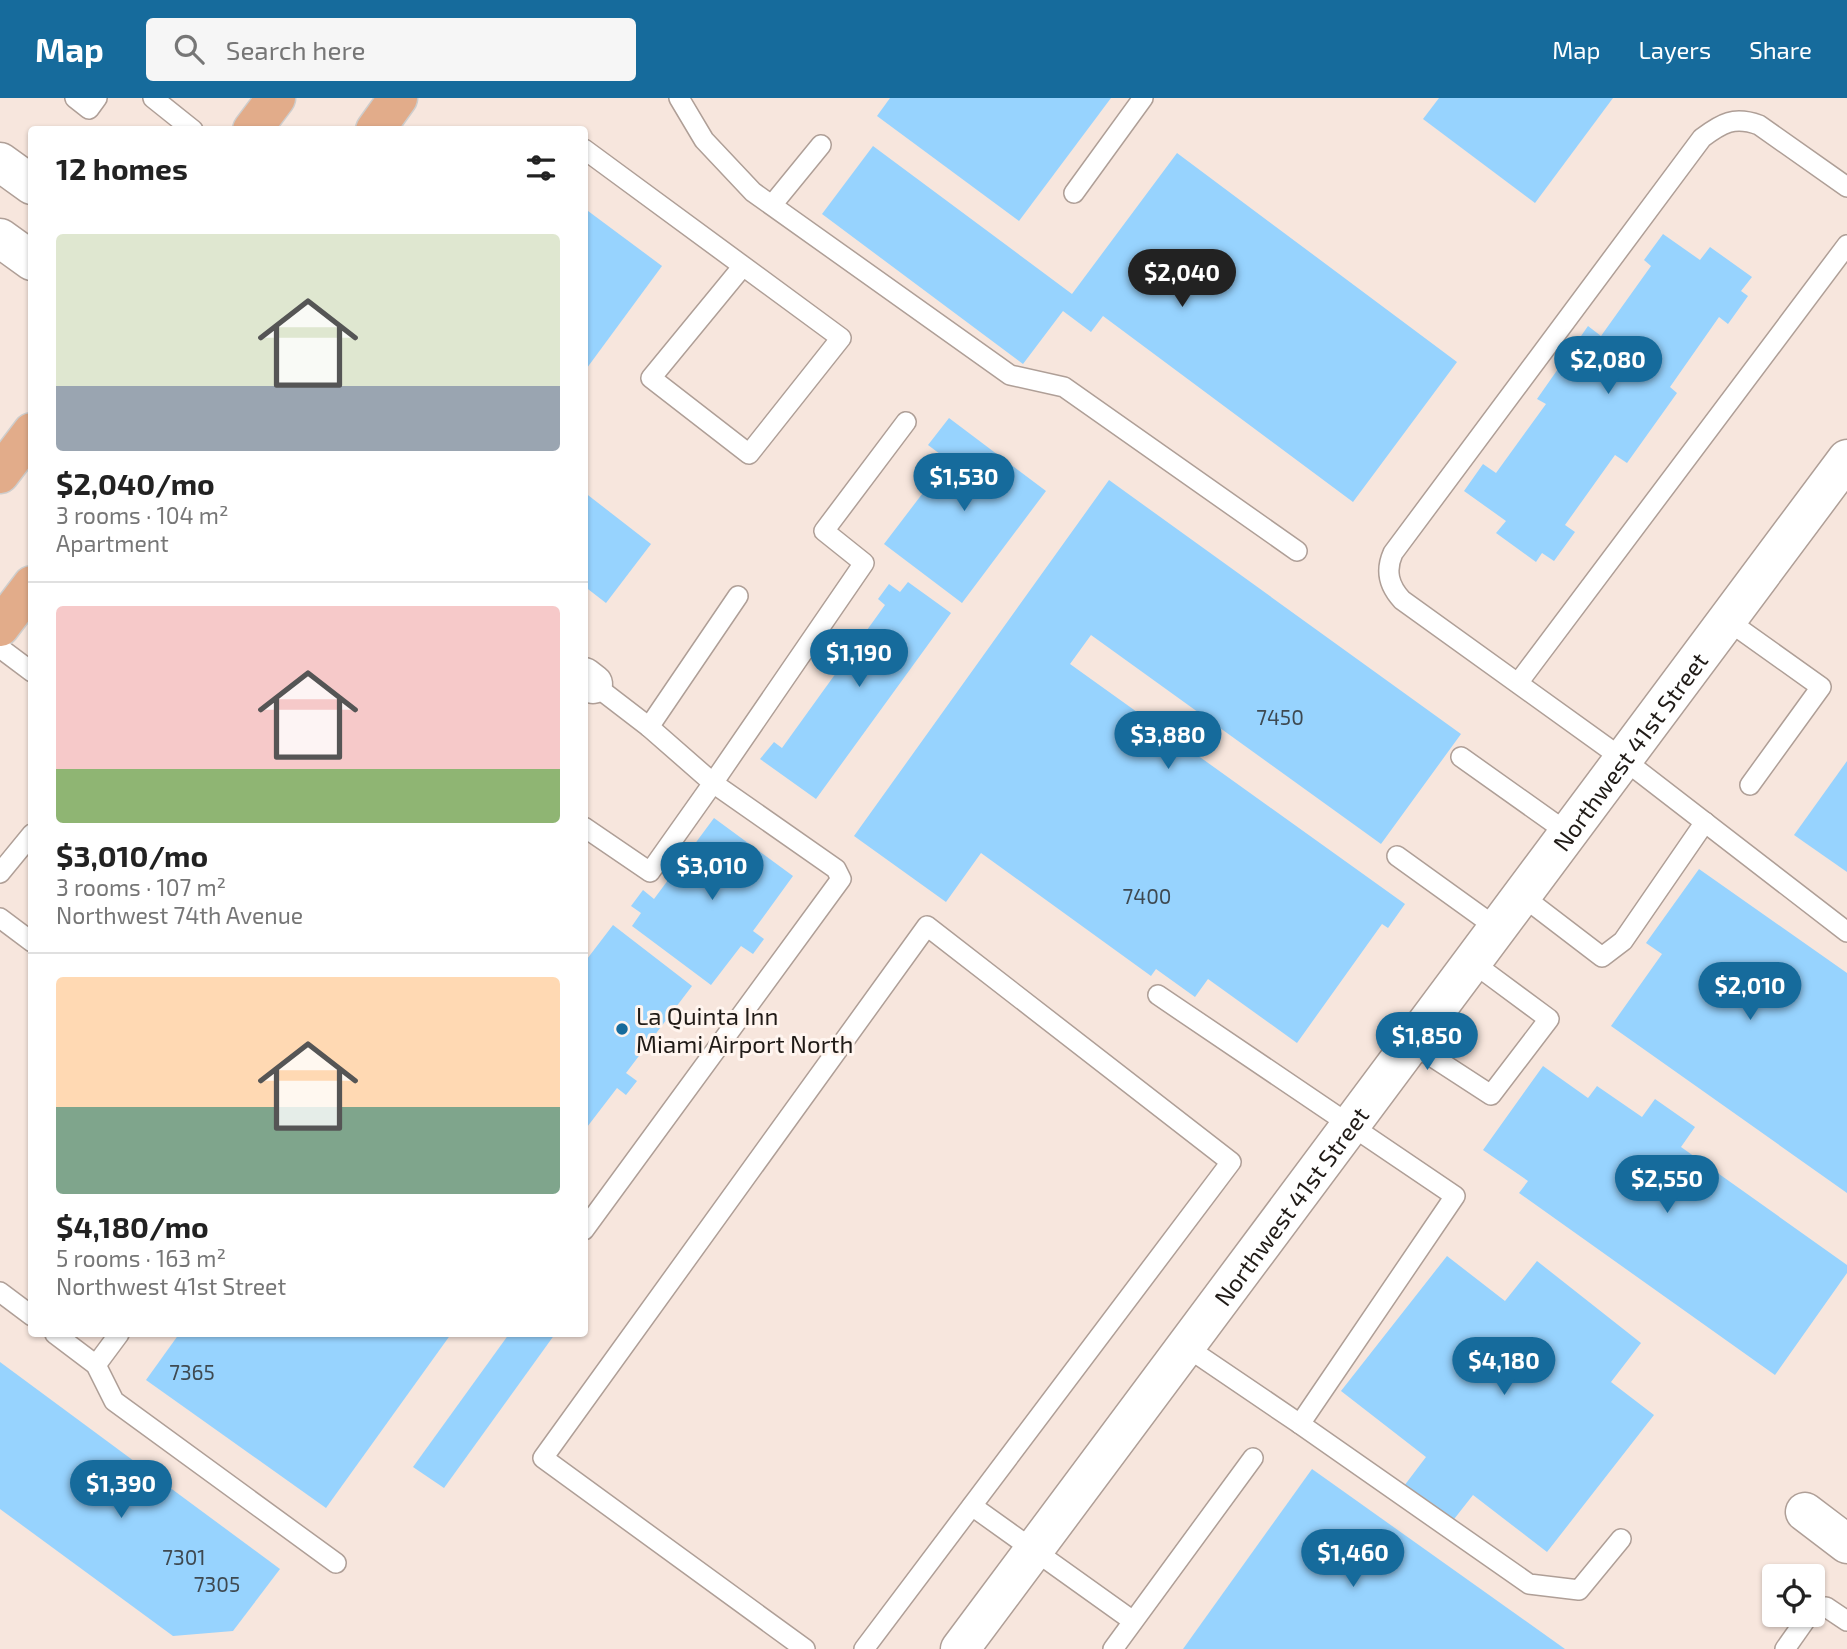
<!DOCTYPE html>
<meta charset="utf-8">
<style>
:root{--surface:#fff;--page:#f6f6f6;--text:#222;--muted:#767676;--line:#e0e0e0;--accent:#166b9c}
body{margin:0;font-family:"Exo 2",sans-serif;background:var(--page);color:var(--text);height:100vh;display:flex;flex-direction:column;font-size:26px;white-space:nowrap}
*{box-sizing:border-box;margin:0}
p{font-size:23px;color:var(--muted)}
.icon{flex:none;width:38px;height:38px;fill:none;stroke:currentColor;stroke-width:2;stroke-linecap:round;stroke-linejoin:round}
.map{position:relative;flex:1;overflow:hidden}
.details{position:absolute;left:28px;top:28px;width:560px;height:1211px;display:flex;flex-direction:column;background:var(--surface);border-radius:7px;box-shadow:0 2px 5px #0004}
.details>*{flex:none}
.tools{position:absolute;left:1762px;top:1466px;display:grid;gap:14px}
.tools a{display:grid;place-items:center;width:63px;height:63px;border-radius:7px;background:var(--surface);box-shadow:0 2px 5px #0004;font-size:35px}
.price{position:absolute;translate:-50% -60px;padding:0 16px;border-radius:24px;background:var(--accent);color:#fff;font-size:23px;line-height:46px;filter:drop-shadow(0 2px 4px #0008)}
.price::after{content:'';position:absolute;left:50%;top:42px;width:21px;height:16px;margin-left:-10px;background:inherit;clip-path:polygon(0 0,100% 0,50% 100%)}
.price.selected{background:#222;color:#fff}
ul{padding:0;list-style:none}
li{display:grid;align-content:center;gap:14px;height:371px;padding:0 28px}
li+li{border-top:2px solid var(--line)}
li span{display:grid;place-items:center;height:217px;border-radius:7px;color:#555}
li>.icon{margin-inline-start:auto}
span .icon{width:126px;height:126px;fill:#fffc;stroke-width:1}
li b{font-size:30px}
h2{display:flex;justify-content:space-between;align-items:center;height:84px;padding:0 28px;font-size:30px}
header{display:flex;align-items:center;gap:42px;box-sizing:border-box;height:98px;padding:0 35px;background:var(--accent);color:#fff}
header strong{font-size:33px}
nav{display:flex;gap:38px;margin-inline-start:auto;font-size:24px}
.search{width:490px;height:63px;background:var(--page);display:flex;align-items:center;gap:18px;box-sizing:border-box;padding:0 24px;border-radius:7px;color:var(--muted);font-size:26px}
.map>svg:first-child{display:block}
.building{fill:#97d3fe}
.lines{fill:none;stroke-linecap:round;stroke-linejoin:round}
.service-casing{stroke:#af9f97;stroke-width:22}
.minor-casing{stroke:#af9f97;stroke-width:41}
.primary-casing{stroke:#cecdcc;stroke-width:41}
.service{stroke:#fff;stroke-width:19}
.minor{stroke:#fff;stroke-width:38}
.primary{stroke:#e2ac8a;stroke-width:38}
.poi-dot{fill:#166b9c;stroke:#fff5ef;stroke-width:2.5}
.labels{text-anchor:middle;dominant-baseline:central;stroke-width:6;stroke-linejoin:round;paint-order:stroke}
.number-label{font-size:21px;fill:#3e4951}
.street-label{font-size:24px;fill:#201b17;stroke:#fff5ef}
.poi-label{font-size:24px;fill:#201b17;stroke:#fff5ef;text-anchor:start}
</style>
<header>
<strong>Map</strong>
<div class="search"><svg class="icon" aria-label="search" viewBox="0 0 24 24"><circle cx="10" cy="10" r="6"/><path d="M15 15l6 6"/></svg>Search here</div>
<nav><a>Map</a><a>Layers</a><a>Share</a></nav>
</header>
<div class="map">
<svg width="1847" height="1551" viewBox="0 0 1847 1551">
<rect width="100%" height="100%" fill="#f7e6dd"/>
<g class="building">
<path d="M890,0H1111L1019,123L877,18Z"/>
<path d="M1439,0H1613L1535,105L1423,21Z"/>
<path d="M873,48L1072,196L1177,55L1457,264L1353,404L1103,218L1091,234L1063,213L1023,266L822,116Z"/>
<path d="M584,110L662,168L584,274Z"/>
<path d="M1663,136L1700,162L1710,149L1752,179L1741,193L1748,198L1728,226L1719,219L1670,289L1677,295L1627,365L1615,357L1565,427L1575,434L1554,463L1542,455L1536,464L1496,435L1506,423L1464,393L1483,366L1496,375L1546,306L1537,301L1588,228L1601,238L1651,168L1644,162Z"/>
<path d="M949,320L1046,393L962,505L884,446L948,362L928,347Z"/>
<path d="M1109,382L1461,636L1381,746L1091,537L1070,566L1405,806L1388,830L1382,826L1297,945L1208,881L1195,899L1156,871L1151,878L981,755L946,804L854,738Z"/>
<path d="M584,394L651,446L606,505L584,488Z"/>
<path d="M908,484L951,515L816,701L760,661L774,644L782,650L885,507L878,501L889,486L900,494Z"/>
<path d="M1847,663V774L1794,737Z"/>
<path d="M714,720L793,778L753,833L764,841L753,856L741,848L711,887L632,828L641,815L631,808L643,792L654,801Z"/>
<path d="M1699,771L1847,875V1095L1611,928L1662,856L1646,845Z"/>
<path d="M613,827L692,888L626,975L637,983L626,997L617,990L584,1033V865Z"/>
<path d="M1543,968L1588,1000L1597,988L1642,1019L1655,1001L1695,1029L1681,1049L1847,1167V1175L1775,1277L1519,1095L1528,1083L1483,1052Z"/>
<path d="M1447,1158L1505,1203L1537,1163L1641,1245L1611,1284L1654,1317L1547,1454L1473,1397L1451,1425L1404,1388L1426,1359L1341,1293Z"/>
<path d="M179,1236H451L326,1410L146,1282Z"/>
<path d="M509,1236H555L444,1390L413,1369Z"/>
<path d="M0,1264L280,1471L233,1533L173,1538L0,1411Z"/>
<path d="M1312,1371L1565,1551H1183Z"/>
</g>
<g class="lines">
<defs>
<g id="service">
<path d="M75,0L89,11L97,0"/>
<path d="M153,0L193,32"/>
<path d="M679,0L704,42L753,94L1010,277L1064,289L1297,453"/>
<path d="M584,51L841,240L749,356L651,280L743,168"/>
<path d="M1847,89L1759,27C1734,18 1722,25 1702,40L1393,455C1385,473 1389,488 1402,502L1623,661L1847,834"/>
<path d="M1074,95L1143,0"/>
<path d="M772,107L821,47"/>
<path d="M1727,522L1821,589L1750,687"/>
<path d="M0,550L32,574"/>
<path d="M1518,585L1847,147"/>
<path d="M593,586L649,629L738,498"/>
<path d="M1461,659L1568,735"/>
<path d="M584,729L650,774L713,685L649,629"/>
<path d="M1397,758L1497,830"/>
<path d="M0,775L32,736"/>
<path d="M1521,797L1602,859L1623,843L1705,724"/>
<path d="M0,820L32,844"/>
<path d="M1158,897L1455,1098L1300,1326L1185,1248"/>
<path d="M1411,945L1491,997L1549,921L1472,864"/>
<path d="M584,1132L841,781L836,771L713,685L864,465L824,433L906,324"/>
<path d="M0,1194L32,1218"/>
<path d="M55,1236L96,1267L114,1303L336,1465"/>
<path d="M96,1267L119,1236"/>
<path d="M1300,1326L1529,1486L1579,1492L1621,1441"/>
<path d="M972,1408L1133,1523"/>
<path d="M1813,1511L1826,1509L1847,1523"/>
<path d="M805,1551L543,1360L927,828L1231,1064L864,1551"/>
<path d="M1113,1551L1253,1360"/>
<path d="M1785,1551L1809,1517"/>
</g>
<g id="minor">
<path d="M0,64L32,87"/>
<path d="M0,140L32,163"/>
<path d="M584,579L593,586"/>
<path d="M1805,1414L1847,1446"/>
<path id="s1" d="M960,1551L1847,361"/>
</g>
<g id="primary">
<path d="M252,32L276,0"/>
<path d="M375,32L398,0"/>
<path d="M0,376L32,334"/>
<path d="M0,529L32,487"/>
</g>
</defs>
<use href="#service" class="service-casing"/>
<use href="#minor" class="minor-casing"/>
<use href="#primary" class="primary-casing"/>
<use href="#service" class="service"/>
<use href="#minor" class="minor"/>
<use href="#primary" class="primary"/>
</g>
<circle class="poi-dot" cx="622" cy="931" r="7"/>
<g class="labels">
<g class="number-label">
<text x="1280" y="618">7450</text>
<text x="1147" y="797">7400</text>
<text x="192" y="1273">7365</text>
<text x="184" y="1458">7301</text>
<text x="217" y="1485">7305</text>
</g>
<g class="street-label">
<text stroke="none"><textPath href="#s1" startOffset="1120">Northwest 41st Street</textPath></text>
<text stroke="none"><textPath href="#s1" startOffset="553">Northwest 41st Street</textPath></text>
</g>
<g class="poi-label">
<text x="636" y="917">La Quinta Inn<tspan x="636" dy="28">Miami Airport North</tspan></text>
</g>
</g>
</svg>
<div class="tools">
<a><svg class="icon" aria-label="locate" viewBox="0 0 24 24"><circle cx="12" cy="12" r="6"/><path d="M12 2v4M12 18v4M2 12h4M18 12h4"/></svg></a>
</div>
<b class="price selected" style="left:1182px;top:211px">$2,040</b>
<b class="price" style="left:1608px;top:298px">$2,080</b>
<b class="price" style="left:964px;top:415px">$1,530</b>
<b class="price" style="left:859px;top:591px">$1,190</b>
<b class="price" style="left:1168px;top:673px">$3,880</b>
<b class="price" style="left:712px;top:804px">$3,010</b>
<b class="price" style="left:1750px;top:924px">$2,010</b>
<b class="price" style="left:1427px;top:974px">$1,850</b>
<b class="price" style="left:1667px;top:1117px">$2,550</b>
<b class="price" style="left:1504px;top:1299px">$4,180</b>
<b class="price" style="left:121px;top:1422px">$1,390</b>
<b class="price" style="left:1353px;top:1491px">$1,460</b>
<section class="details">
<h2>12 homes<svg class="icon" aria-label="filters" viewBox="0 0 24 24"><path d="M4 7h16M4 17h16"/><circle cx="9" cy="7" r="2"/><circle cx="15" cy="17" r="2"/></svg></h2>
<ul>
<li><span style="background:linear-gradient(#dfe7d0 70%,#9aa5b1 0)"><svg class="icon" aria-label="home" viewBox="0 0 24 24"><path d="M3 11l9-7 9 7M6 9v11h12V9"/></svg></span><div><b>$2,040/mo</b><p>3 rooms · 104 m²</p><p>Apartment</p></div></li>
<li><span style="background:linear-gradient(#f6c9c9 75%,#8fb573 0)"><svg class="icon" aria-label="home" viewBox="0 0 24 24"><path d="M3 11l9-7 9 7M6 9v11h12V9"/></svg></span><div><b>$3,010/mo</b><p>3 rooms · 107 m²</p><p>Northwest 74th Avenue</p></div></li>
<li><span style="background:linear-gradient(#ffd9b3 60%,#7fa58c 0)"><svg class="icon" aria-label="home" viewBox="0 0 24 24"><path d="M3 11l9-7 9 7M6 9v11h12V9"/></svg></span><div><b>$4,180/mo</b><p>5 rooms · 163 m²</p><p>Northwest 41st Street</p></div></li>
</ul>
</section>
</div>
